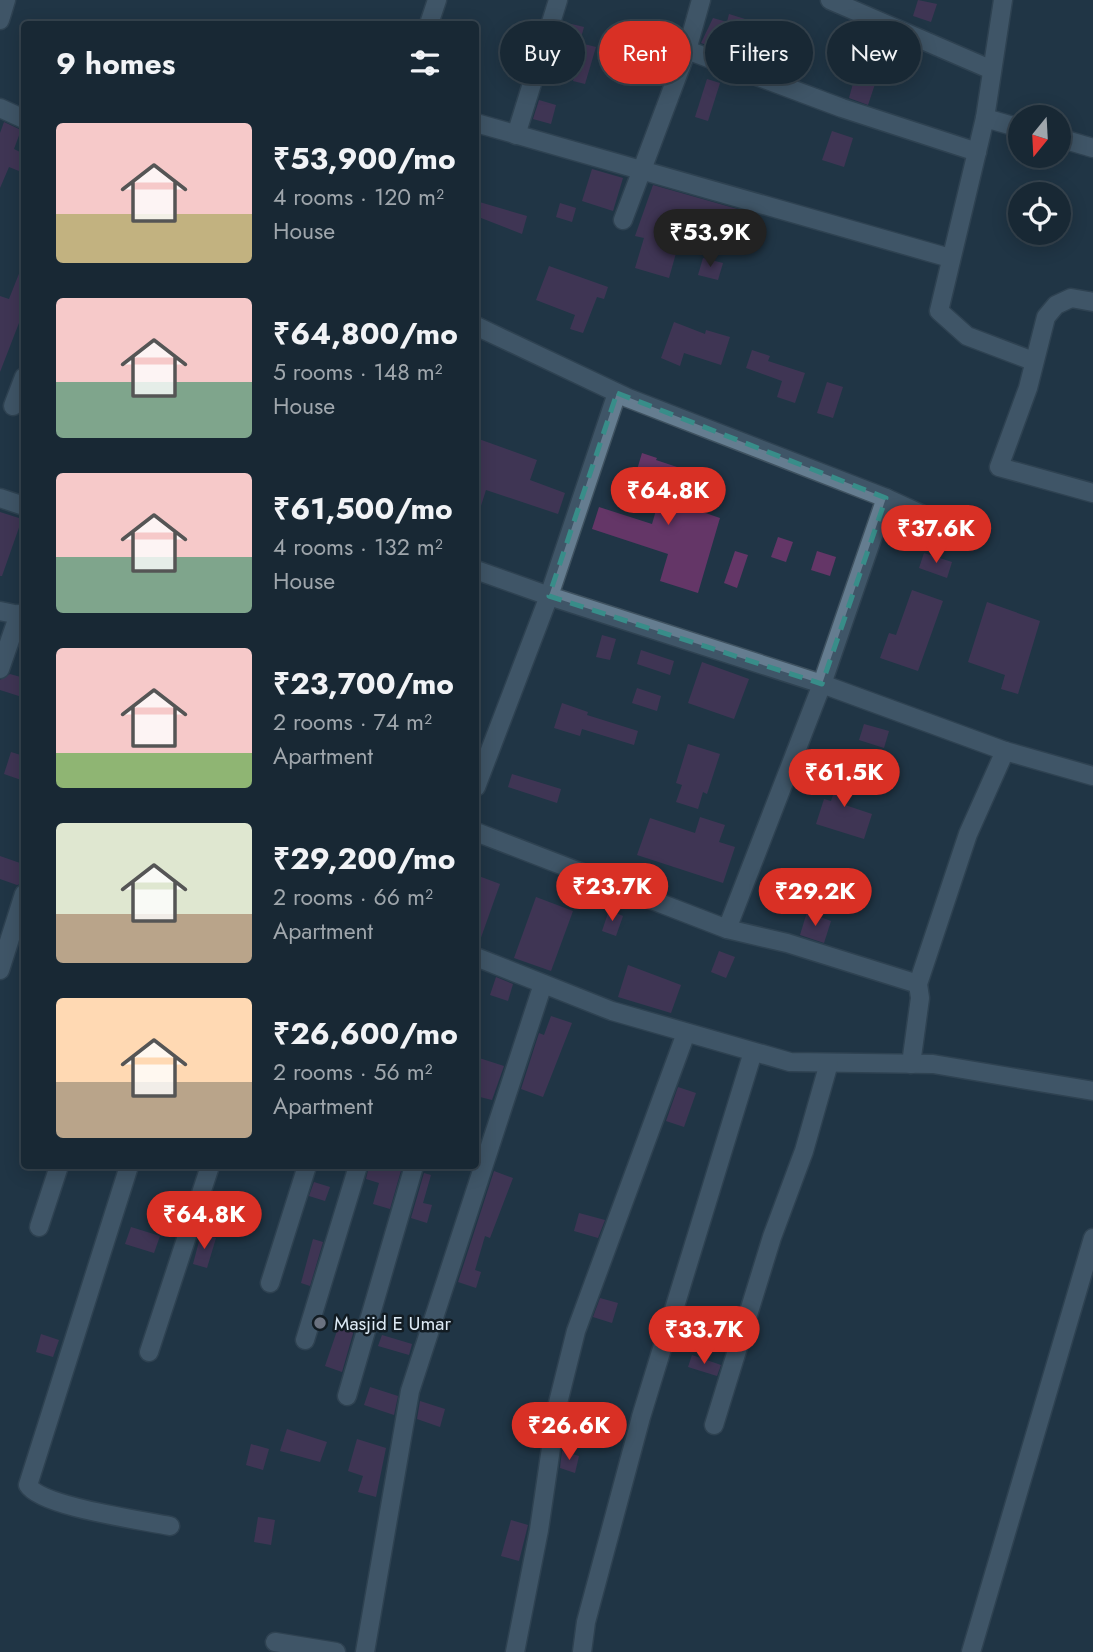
<!DOCTYPE html>
<meta charset="utf-8">
<style>
:root{--surface:#182834;--page:#253440;--text:#f1f3f6;--muted:#9fa6ac;--line:#36444f;--accent:#d93025}
body{margin:0;font-family:Jost,sans-serif;background:var(--page);color:var(--text);height:100vh;display:flex;flex-direction:column;font-size:26px;white-space:nowrap}
*{box-sizing:border-box;margin:0}
p{font-size:23px;color:var(--muted)}
.icon{flex:none;width:38px;height:38px;fill:none;stroke:currentColor;stroke-width:2;stroke-linecap:round;stroke-linejoin:round}
.map{position:relative;flex:1;overflow:hidden}
.side{position:absolute;left:21px;top:21px;width:458px;height:1148px;display:flex;flex-direction:column;background:var(--surface);border-radius:7px;box-shadow:0 4px 18px #0003,0 0 0 2px var(--line)}
.side>*{flex:none}
.banner{position:absolute;left:500px;top:21px;width:486px;height:63px;display:flex;gap:14px}
.needle{width:46px;rotate:198deg}
.tools{position:absolute;left:1008px;top:105px;display:grid;gap:14px}
.tools a{display:grid;place-items:center;width:63px;height:63px;border-radius:50%;background:var(--surface);box-shadow:0 4px 18px #0003,0 0 0 2px var(--line);font-size:35px}
.price{position:absolute;translate:-50% -60px;padding:0 16px;border-radius:24px;background:var(--accent);color:#fff;font-size:23px;line-height:46px;filter:drop-shadow(0 2px 4px #0008)}
.price::after{content:'';position:absolute;left:50%;top:42px;width:21px;height:16px;margin-left:-10px;background:inherit;clip-path:polygon(0 0,100% 0,50% 100%)}
.price.on{background:#222;color:#fff}
ul{padding:0;list-style:none}
li{display:flex;align-items:center;gap:21px;height:175px;padding:0 35px}
li span{display:grid;place-items:center;flex:none;width:196px;height:140px;border-radius:7px;color:#555}
li>.icon{margin-inline-start:auto}
span .icon{width:84px;height:84px;fill:#fffc;stroke-width:1}
li b{font-size:30px}
h2{display:flex;justify-content:space-between;align-items:center;height:84px;padding:0 35px;font-size:30px}
.pill{padding:0 24px;border-radius:32px;background:var(--surface);box-shadow:0 4px 18px #0003,0 0 0 2px var(--line);font-size:24px;line-height:63px}
.pill.on{background:var(--accent);color:#fff}
.map>svg:first-child{display:block}
.building{fill:#643667}
.lines{fill:none;stroke-linecap:round;stroke-linejoin:round}
.street-casing{stroke:#3f5260;stroke-width:21}
.street{stroke:#657d90;stroke-width:18}
.marked{fill:none;stroke:#388d89;stroke-width:5;stroke-dasharray:14 9;stroke-linejoin:round}
.worship-dot{fill:#6b7280;stroke:#121c23;stroke-width:2.5}
.labels{text-anchor:middle;dominant-baseline:central;stroke-width:5;stroke-linejoin:round;paint-order:stroke}
.poi-label{font-size:19px;fill:#ddeaf5;stroke:#121c23;text-anchor:start}
</style>
<div class="map">
<svg width="1093" height="1652" viewBox="0 0 1093 1652">
<rect width="100%" height="100%" fill="#203546"/>
<g class="building">
<path d="M918,0L937,4L931,22L913,16Z"/>
<path d="M729,14L745,19L734,55L701,43L713,18L727,22Z"/>
<path d="M563,22L584,27L578,48L557,42Z"/>
<path d="M868,29L882,35L871,72L878,75L868,105L849,98Z"/>
<path d="M584,44L596,47L585,84L573,81Z"/>
<path d="M707,79L720,83L708,121L695,117Z"/>
<path d="M539,100L556,105L551,124L533,119Z"/>
<path d="M4,122L21,130L14,149L24,154V173L9,167L0,188V133Z"/>
<path d="M832,131L853,138L844,167L822,160Z"/>
<path d="M592,169L623,178L613,211L582,201Z"/>
<path d="M653,185L741,210L734,233L693,222L684,248L678,246L669,278L635,268L644,238L635,236Z"/>
<path d="M476,201L527,216L522,234L476,216Z"/>
<path d="M560,203L576,208L572,222L556,217Z"/>
<path d="M703,258L723,263L718,280L698,275Z"/>
<path d="M24,261V310L0,372V296L9,299Z"/>
<path d="M549,266L608,287L604,299L597,297L583,333L570,329L575,315L536,300Z"/>
<path d="M674,322L705,334L706,330L730,337L721,365L684,353L680,366L661,358Z"/>
<path d="M752,350L770,356L768,361L805,373L795,403L777,397L782,381L746,368Z"/>
<path d="M827,382L843,387L833,418L817,413Z"/>
<path d="M476,438L537,460L530,480L565,493L558,514L486,490L479,512H476Z"/>
<path d="M642,453L657,458L656,460L692,472L682,505L720,518L698,593L660,581L668,554L592,529L599,507L652,524L664,483L636,473Z"/>
<path d="M0,512L22,519L2,576H0Z"/>
<path d="M778,537L793,542L786,562L771,557Z"/>
<path d="M735,551L748,555L737,588L724,583Z"/>
<path d="M817,551L836,557L830,576L811,570Z"/>
<path d="M924,553L952,562L947,578L919,568Z"/>
<path d="M912,590L943,601L918,671L880,658L889,633L896,635Z"/>
<path d="M987,602L1040,621L1018,694L1001,689L1005,675L968,662Z"/>
<path d="M602,635L616,639L610,660L596,657Z"/>
<path d="M641,650L674,661L670,675L637,664Z"/>
<path d="M702,662L749,679L734,719L688,703Z"/>
<path d="M10,674L24,678L22,697L0,690V680Z"/>
<path d="M637,688L661,696L657,711L632,703Z"/>
<path d="M562,703L588,712L587,715L638,731L634,745L582,729L580,736L554,728Z"/>
<path d="M864,724L889,731L884,748L859,740Z"/>
<path d="M688,744L720,754L707,794L703,792L698,809L676,802L682,785L676,783Z"/>
<path d="M11,752L24,756V781L4,774Z"/>
<path d="M843,765L857,770L845,805L872,814L864,839L816,824L824,799L831,801Z"/>
<path d="M512,774L561,789L557,803L508,787Z"/>
<path d="M700,817L725,825L719,842L735,847L723,883L637,855L650,818L695,833Z"/>
<path d="M0,856L20,863L19,868L24,869V883L17,885L0,879Z"/>
<path d="M476,875L500,884L478,946L476,945Z"/>
<path d="M536,897L573,911L551,971L514,958Z"/>
<path d="M609,910L623,916L616,936L602,931Z"/>
<path d="M807,912L831,921L824,943L800,935Z"/>
<path d="M719,951L735,957L726,978L711,972Z"/>
<path d="M628,965L681,985L671,1013L618,997Z"/>
<path d="M496,977L513,984L508,1001L490,995Z"/>
<path d="M551,1016L572,1023L543,1097L521,1089L539,1033L544,1035Z"/>
<path d="M476,1057L504,1066L492,1100L476,1096Z"/>
<path d="M678,1087L696,1093L684,1127L666,1121Z"/>
<path d="M369,1166L402,1167L390,1209L373,1204L379,1183L366,1179Z"/>
<path d="M494,1171L513,1178L490,1238L485,1236L475,1270L481,1272L476,1288L458,1282Z"/>
<path d="M424,1173L431,1175L423,1203L432,1205L427,1223L411,1218Z"/>
<path d="M314,1182L330,1187L325,1201L309,1196Z"/>
<path d="M579,1213L605,1220L598,1238L574,1231Z"/>
<path d="M131,1227L160,1236L154,1253L125,1244Z"/>
<path d="M201,1234L216,1238L207,1268L193,1264Z"/>
<path d="M313,1239L323,1242L310,1286L301,1283Z"/>
<path d="M600,1298L618,1303L612,1323L593,1317Z"/>
<path d="M339,1325L354,1330L342,1372L325,1366Z"/>
<path d="M41,1334L59,1340L53,1357L36,1352Z"/>
<path d="M382,1335L412,1344L409,1355L378,1346Z"/>
<path d="M692,1355L721,1365L717,1376L688,1367Z"/>
<path d="M370,1387L398,1396L394,1415L364,1405Z"/>
<path d="M420,1401L445,1409L440,1427L417,1419Z"/>
<path d="M287,1429L327,1442L320,1462L280,1451Z"/>
<path d="M357,1439L386,1448L376,1497L358,1492L363,1476L348,1471Z"/>
<path d="M251,1444L269,1449L263,1470L246,1465Z"/>
<path d="M562,1451L579,1456L575,1473L560,1468Z"/>
<path d="M258,1517L275,1520L271,1545L254,1542Z"/>
<path d="M511,1520L528,1525L519,1561L501,1556Z"/>
</g>
<g class="lines">
<defs>
<g id="street">
<path d="M830,0L992,70"/>
<path d="M1003,0L985,118L939,311L967,336L1033,361"/>
<path d="M0,20L6,0"/>
<path d="M429,24L437,0"/>
<path d="M687,50L842,108L977,152"/>
<path d="M0,108L24,119"/>
<path d="M985,118L1020,128"/>
<path d="M476,123L950,258"/>
<path d="M516,135L558,0"/>
<path d="M1059,138L1093,148"/>
<path d="M623,220L687,50L701,0"/>
<path d="M1093,302L1071,298L1056,305L1046,317L1028,388L999,467L1093,493"/>
<path d="M476,326L628,398L886,498L969,536"/>
<path d="M617,393L549,596L822,684L1005,751L1093,776"/>
<path d="M13,406L24,377"/>
<path d="M0,498L24,506"/>
<path d="M476,570L549,596L476,787"/>
<path d="M0,611L24,616"/>
<path d="M0,669L19,614"/>
<path d="M476,832L727,929L822,684L886,498"/>
<path d="M727,929L787,943L918,984"/>
<path d="M476,957L612,1011L790,1062L933,1064L1093,1091"/>
<path d="M0,970L24,894"/>
<path d="M911,1064L920,998L918,984L968,834L1005,751"/>
<path d="M129,1166L28,1485C41,1507 142,1520 170,1526"/>
<path d="M39,1227L59,1166"/>
<path d="M270,1283L307,1166"/>
<path d="M305,1340L358,1166"/>
<path d="M149,1352L210,1166"/>
<path d="M347,1396L414,1166"/>
<path d="M714,1425L772,1237L804,1151L829,1063"/>
<path d="M275,1642L336,1652"/>
<path d="M365,1652L410,1391L543,984"/>
<path d="M515,1652L539,1530L557,1407L576,1331L686,1033"/>
<path d="M582,1652L586,1622L641,1417L753,1052"/>
<path d="M971,1652L1093,1238"/>
</g>
</defs>
<use href="#street" class="street-casing"/>
<use href="#street" class="street"/>
</g>
<path d="M0 0H1093V1652H0ZM617,393L886,498L822,684L549,596Z" fill="#203546" fill-opacity=".55" fill-rule="evenodd"/>
<path class="marked" d="M617,393L886,498L822,684L549,596Z"/>
<circle class="worship-dot" cx="320" cy="1323" r="7"/>
<g class="labels">
<g class="poi-label">
<text x="334" y="1323">Masjid E Umar</text>
</g>
</g>
</svg>
<div class="tools">
<a><svg class="needle" viewBox="-14 -14 28 28"><path d="M0-13l5 13h-10z" fill="#e53935"/><path d="M0 13l5-13h-10z" fill="#9fa6ac"/></svg></a>
<a><svg class="icon" aria-label="locate" viewBox="0 0 24 24"><circle cx="12" cy="12" r="6"/><path d="M12 2v4M12 18v4M2 12h4M18 12h4"/></svg></a>
</div>
<b class="price on" style="left:710px;top:269px">₹53.9K</b>
<b class="price" style="left:668px;top:527px">₹64.8K</b>
<b class="price" style="left:936px;top:565px">₹37.6K</b>
<b class="price" style="left:844px;top:809px">₹61.5K</b>
<b class="price" style="left:612px;top:923px">₹23.7K</b>
<b class="price" style="left:815px;top:928px">₹29.2K</b>
<b class="price" style="left:204px;top:1251px">₹64.8K</b>
<b class="price" style="left:704px;top:1366px">₹33.7K</b>
<b class="price" style="left:569px;top:1462px">₹26.6K</b>
<div class="banner">
<a class="pill">Buy</a>
<a class="pill on">Rent</a>
<a class="pill">Filters</a>
<a class="pill">New</a>
</div>
<section class="side">
<h2>9 homes<svg class="icon" aria-label="filters" viewBox="0 0 24 24"><path d="M4 7h16M4 17h16"/><circle cx="9" cy="7" r="2"/><circle cx="15" cy="17" r="2"/></svg></h2>
<ul>
<li><span style="background:linear-gradient(#f6c9c9 65%,#c2b280 0)"><svg class="icon" aria-label="home" viewBox="0 0 24 24"><path d="M3 11l9-7 9 7M6 9v11h12V9"/></svg></span><div><b>₹53,900/mo</b><p>4 rooms · 120 m²</p><p>House</p></div></li>
<li><span style="background:linear-gradient(#f6c9c9 60%,#7fa58c 0)"><svg class="icon" aria-label="home" viewBox="0 0 24 24"><path d="M3 11l9-7 9 7M6 9v11h12V9"/></svg></span><div><b>₹64,800/mo</b><p>5 rooms · 148 m²</p><p>House</p></div></li>
<li><span style="background:linear-gradient(#f6c9c9 60%,#7fa58c 0)"><svg class="icon" aria-label="home" viewBox="0 0 24 24"><path d="M3 11l9-7 9 7M6 9v11h12V9"/></svg></span><div><b>₹61,500/mo</b><p>4 rooms · 132 m²</p><p>House</p></div></li>
<li><span style="background:linear-gradient(#f6c9c9 75%,#8fb573 0)"><svg class="icon" aria-label="home" viewBox="0 0 24 24"><path d="M3 11l9-7 9 7M6 9v11h12V9"/></svg></span><div><b>₹23,700/mo</b><p>2 rooms · 74 m²</p><p>Apartment</p></div></li>
<li><span style="background:linear-gradient(#dfe7d0 65%,#b9a48a 0)"><svg class="icon" aria-label="home" viewBox="0 0 24 24"><path d="M3 11l9-7 9 7M6 9v11h12V9"/></svg></span><div><b>₹29,200/mo</b><p>2 rooms · 66 m²</p><p>Apartment</p></div></li>
<li><span style="background:linear-gradient(#ffd9b3 60%,#b9a48a 0)"><svg class="icon" aria-label="home" viewBox="0 0 24 24"><path d="M3 11l9-7 9 7M6 9v11h12V9"/></svg></span><div><b>₹26,600/mo</b><p>2 rooms · 56 m²</p><p>Apartment</p></div></li>
</ul>
</section>
</div>
